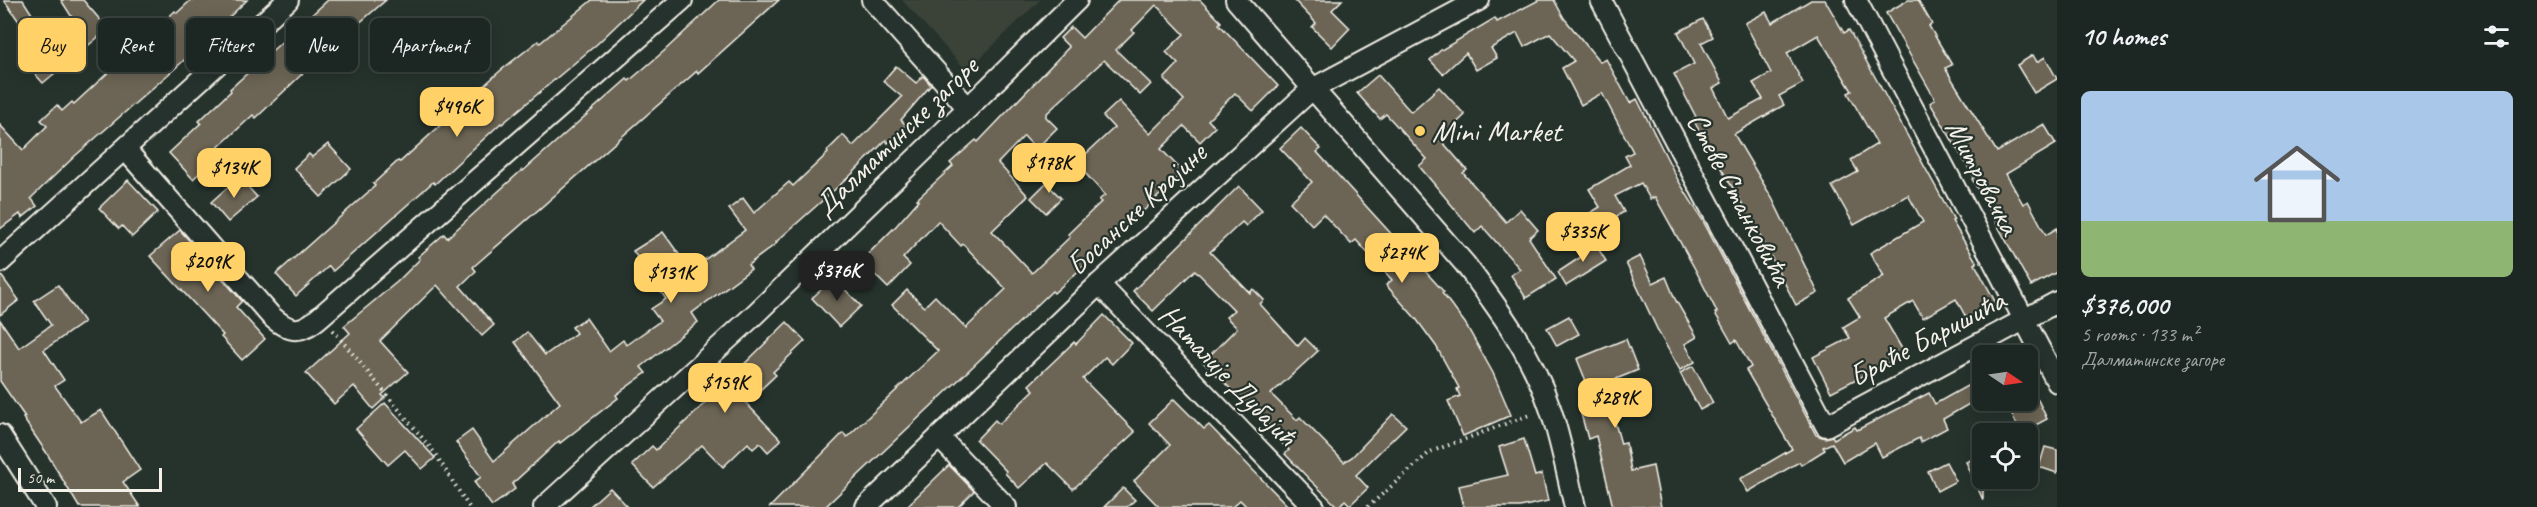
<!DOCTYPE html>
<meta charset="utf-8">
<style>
:root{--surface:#1c2622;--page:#252e2a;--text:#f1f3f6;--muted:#a0a5a5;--line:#3a4340;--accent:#ffd166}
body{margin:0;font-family:Caveat,sans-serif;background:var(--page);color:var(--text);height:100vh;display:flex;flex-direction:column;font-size:22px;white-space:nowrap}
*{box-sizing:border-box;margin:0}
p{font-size:20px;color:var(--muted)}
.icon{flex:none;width:33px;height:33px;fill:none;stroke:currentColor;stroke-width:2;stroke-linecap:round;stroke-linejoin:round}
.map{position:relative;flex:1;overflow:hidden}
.details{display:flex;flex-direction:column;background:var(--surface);width:480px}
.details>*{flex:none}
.top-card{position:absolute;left:18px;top:18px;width:570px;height:54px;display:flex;gap:12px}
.needle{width:39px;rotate:103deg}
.buttons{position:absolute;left:1972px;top:345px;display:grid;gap:12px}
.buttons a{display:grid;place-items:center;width:66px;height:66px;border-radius:9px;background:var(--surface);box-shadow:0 3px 15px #0003,0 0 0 2px var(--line);font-size:30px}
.scale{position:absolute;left:18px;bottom:15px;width:144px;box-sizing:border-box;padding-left:6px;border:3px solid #f4f1e8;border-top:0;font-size:16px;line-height:21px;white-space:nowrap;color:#f4f1e8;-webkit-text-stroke:4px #26332d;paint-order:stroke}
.price{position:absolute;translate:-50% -51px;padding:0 14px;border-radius:12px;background:var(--accent);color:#111;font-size:20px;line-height:39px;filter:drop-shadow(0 2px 3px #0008)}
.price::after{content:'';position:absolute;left:50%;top:36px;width:18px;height:14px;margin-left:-9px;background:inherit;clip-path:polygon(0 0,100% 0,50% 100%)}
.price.on{background:#222;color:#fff}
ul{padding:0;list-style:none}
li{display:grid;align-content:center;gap:12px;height:318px;padding:0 24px}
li+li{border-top:2px solid var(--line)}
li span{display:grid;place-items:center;height:186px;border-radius:9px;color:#555}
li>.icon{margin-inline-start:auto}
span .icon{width:108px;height:108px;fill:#fffc;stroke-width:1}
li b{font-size:26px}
h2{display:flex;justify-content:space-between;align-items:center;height:72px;padding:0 24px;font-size:26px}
.chip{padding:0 21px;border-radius:9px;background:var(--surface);box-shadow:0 3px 15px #0003,0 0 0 2px var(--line);font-size:21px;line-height:54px}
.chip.on{background:var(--accent);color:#111}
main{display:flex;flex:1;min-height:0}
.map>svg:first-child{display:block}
.built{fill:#3b4239}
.building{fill:#6c6555;stroke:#f4f1e8;stroke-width:1.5;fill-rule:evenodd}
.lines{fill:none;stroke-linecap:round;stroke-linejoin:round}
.minor-casing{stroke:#f4f1e8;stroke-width:24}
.path{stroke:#f4f1e8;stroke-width:4;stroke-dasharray:1.5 4.5;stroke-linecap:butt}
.minor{stroke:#26332d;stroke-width:20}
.poi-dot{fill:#ffd166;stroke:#26332d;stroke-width:2}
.labels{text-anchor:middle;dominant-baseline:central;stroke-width:4.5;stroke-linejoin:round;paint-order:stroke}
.poi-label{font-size:30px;fill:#f4f1e8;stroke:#26332d;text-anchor:start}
.street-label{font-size:30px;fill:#f4f1e8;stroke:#26332d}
</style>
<main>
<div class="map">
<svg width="2057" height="507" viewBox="0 0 2057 507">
<rect width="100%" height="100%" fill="#26332d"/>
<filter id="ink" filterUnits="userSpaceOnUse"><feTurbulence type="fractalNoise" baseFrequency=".0167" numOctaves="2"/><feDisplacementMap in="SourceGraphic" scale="12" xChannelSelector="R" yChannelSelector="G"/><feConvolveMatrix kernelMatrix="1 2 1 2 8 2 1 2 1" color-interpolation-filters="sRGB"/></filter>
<g filter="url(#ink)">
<path class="built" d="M902,0H1040L967,71Z"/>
<g class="building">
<path d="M4,0H23L32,14L20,23Z"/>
<path d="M61,0H83L108,29L43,83L26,64L43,49L46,52L77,25Z"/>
<path d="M191,0H247L180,64L75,156L31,198L37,206L22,218L20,214L0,229V125L23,150L47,126L41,120L57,105L62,111L72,102L74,104L175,11L177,13Z"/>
<path d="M328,0H386L321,56L256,118L253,115L213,152L217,157L193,179L169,153L201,123L199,121L231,91L230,89Z"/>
<path d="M592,0H643L597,44L502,124L501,123L435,184L433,182L333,271L329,266L296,296L276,274L375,186L373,184L398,161L400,162L500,71L538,41L540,43Z"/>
<path d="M719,0H779L698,73L697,71L473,267L476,271L460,286L494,325L482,336L437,285L380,341L408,372L382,395L385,398L373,409L354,386L334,404L306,373L350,333L344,326L397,282L420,259L418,257L444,234L447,238L522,170L523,171L627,79L629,81L663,52Z"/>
<path d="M1119,0H1200L1221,22L1219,24L1278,86L1253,111L1235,93L1208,120L1215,127L1200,142L1184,126L1161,149L1183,172L1126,228L1054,293L1052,291L825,507H770L843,433L847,437L938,351L892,305L907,290L924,307L935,296L966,328L1006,289L963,244L961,246L938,221L903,258L910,265L888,288L861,261L896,226L919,200L917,199L953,166L950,163L976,140L978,142L1069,47L1060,38L1071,27L1082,38ZM1156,5L1184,34L1166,52L1178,64L1164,79L1184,100L1150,134L1119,101L1103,116L1114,128L1076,163L1105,195L1099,200L1101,202L1068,234L1070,237L1032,273L992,231L1028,196L998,163L1024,136L1036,149L1057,128L1046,117V114L1104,60L1140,95L1151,84L1116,50L1134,32L1132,30Z"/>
<path d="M1294,0H1342L1332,10L1350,28L1332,47L1312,27L1316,23Z"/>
<path d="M1539,0H1554L1564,18L1600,62L1606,59L1630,103L1637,99L1678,180L1702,219L1816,435L1825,438L1832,436L1834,439L1855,427L1857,430L1929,393L1935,404L1983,377V396L1943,419L1947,428L1921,442L1919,438L1882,457L1875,443L1843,462L1832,443L1823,447L1825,450L1801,465L1799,462L1748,492L1740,479L1792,449L1746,370L1751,367L1736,340L1732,343L1715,313L1717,312L1695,269L1655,197L1650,199L1641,183L1615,196L1624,212L1598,227L1590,213L1600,207L1589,189L1630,165L1625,156L1633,152L1602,93L1581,105L1562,68L1574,61L1550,33L1524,47L1517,33L1491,48L1497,58L1476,70L1466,53L1443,74L1430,60L1441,50L1495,18L1497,22Z"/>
<path d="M1811,0H1825L1844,33L1849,30L1954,220L1952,221L1977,263L1975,264L1997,305L1968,321L1956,299L1923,318L1913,301L1884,318L1905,354L1831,392L1813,357L1850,338L1843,327L1860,317L1848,298L1884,276L1870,253L1923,222L1908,195L1854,225L1832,186L1858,172L1851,160L1877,144L1848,93L1852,91L1818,35L1787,53L1803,83L1779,96L1784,105L1734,134L1772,198L1818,293L1796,305L1754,224L1750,226L1741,207L1743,205L1704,140L1693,119L1696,117L1674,74L1694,64L1678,32L1703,19L1713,37L1701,43L1722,83L1713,88L1728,118L1763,99L1753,83L1771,73L1745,23L1766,12L1772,23Z"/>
<path d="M1908,0H1918L1932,24L1929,26L1952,65L1945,68L1997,152L2044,124L2056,144L2006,174L2023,204L2028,201L2046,235L2057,228V272L2031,286L1972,179L1974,177L1930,103L1935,99L1886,13Z"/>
<path d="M2033,55L2037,62L2045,57L2057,79L2034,93L2017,65Z"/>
<path d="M896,66L916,83L923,76L931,85L901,120L906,125L888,143L886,140L851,175L776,242L777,243L748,265L751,269L692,313L698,322L641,367L646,373L616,395L618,398L560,443L559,441L512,484L515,489L492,506L474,482L481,477L456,442L472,430L494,461L560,403L515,342L527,332L545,355L576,333L572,327L586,318L609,351L623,340L626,345L660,321L651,309L666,299L633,251L663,232L688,267L694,262L696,266L745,230L729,209L743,198L754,213L789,182L793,186L828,153L827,151L843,135L853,146L902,97L883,81Z"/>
<path d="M1378,75L1411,112L1439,87L1465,115L1440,139L1467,170L1463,173L1506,222L1520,209L1538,230L1529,238L1556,279L1526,298L1511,275L1520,269L1482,226L1475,233L1419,166L1427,159L1386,114L1380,119L1357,93Z"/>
<path d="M1301,128L1321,149L1317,152L1444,292L1442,293L1465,323L1493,373L1511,415L1463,436L1448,401L1460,396L1457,389L1459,388L1436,346L1417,320L1386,285L1392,280L1356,240L1351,244L1323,214L1312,225L1290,202L1312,182L1280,148Z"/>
<path d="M328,144L351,169L321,197L294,168L309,154L312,157Z"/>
<path d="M239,177L257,197L228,222L211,202Z"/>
<path d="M128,180L158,212L132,237L122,226L119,229L99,208Z"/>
<path d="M1046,183L1061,198L1046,213L1031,198Z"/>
<path d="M1239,186L1262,210L1246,226L1242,222L1210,252L1250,293L1253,289L1264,300L1260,304L1298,346L1305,338L1318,351L1271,394L1297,420L1300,417L1344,462L1352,457L1393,414L1406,426L1356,475L1368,488L1350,505L1345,500L1338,507L1310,480L1285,454L1289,450L1267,429L1269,426L1203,362L1237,328L1226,317L1234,310L1195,270L1153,311L1133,291Z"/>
<path d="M180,230L242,301L236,307L265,339L242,360L221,337L223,335L150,256Z"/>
<path d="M1591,237L1606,261L1566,286L1558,272L1584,255L1578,246Z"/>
<path d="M1640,256L1653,283L1666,277L1675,299L1697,337L1685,344L1695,362L1680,370L1659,333L1626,263Z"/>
<path d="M0,274L19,300L0,315Z"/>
<path d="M834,278L861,306L839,327L812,298Z"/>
<path d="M58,285L84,322L44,350L64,380L55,386L81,422L101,410L140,470L123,482L140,507H79L46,452L23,418L25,417L0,381V320L19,348L51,325L34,301Z"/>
<path d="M1104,315L1132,343L1112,364L1105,357L1083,379L1135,432L1073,489L1047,463L1019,488L1005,473L1006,471L976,440L995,420L999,424L1034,390L1029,385L1074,342L1076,344Z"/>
<path d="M1569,316L1579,334L1557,346L1547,328Z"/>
<path d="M787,322L805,341L773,372L776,375L746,403L781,440L768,452L760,443L753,449L748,443L723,467L702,445L653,487L632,465L652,446L656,450L707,401L702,395L723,375L728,380Z"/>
<path d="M1626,339L1638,370L1604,384L1621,444L1626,443L1631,471L1653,466L1661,507H1613L1596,436L1588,439L1580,410L1596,406L1577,359Z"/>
<path d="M1693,366L1713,403L1700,410L1680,373Z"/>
<path d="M1174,399L1204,429L1209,425L1289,507H1247L1240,500L1232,507H1159L1134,481L1170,445L1149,423Z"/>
<path d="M2005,400H2038L2047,419L2021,433Z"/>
<path d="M385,403L435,458L422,469L405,450L388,465L356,429Z"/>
<path d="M1524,439L1535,476L1542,474L1548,501L1520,507H1464L1459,486L1508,475L1499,447Z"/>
<path d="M2045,447L2057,450V473L2039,467Z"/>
<path d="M1983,455V500L1966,462Z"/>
<path d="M1946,462L1956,481L1937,491L1928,471Z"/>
<path d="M949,465L974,491L958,507H906Z"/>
<path d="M610,488L628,507H589Z"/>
<path d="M1123,488L1135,500L1127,507H1104Z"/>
</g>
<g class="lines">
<defs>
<g id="minor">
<path d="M872,0L968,108"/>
<path d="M1236,0L1465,264C1499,309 1532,354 1550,408C1561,440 1567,474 1575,507"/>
<path d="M1601,0L1826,426L2057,302"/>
<path d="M1856,0L2057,382"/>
<path d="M125,149L271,316C291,334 302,333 321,316L682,0"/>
<path d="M0,262L288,0"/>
<path d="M1099,284L1314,507"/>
<path d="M0,435L46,507"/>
<path d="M939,437L1006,507"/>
<path d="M544,507L750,319L968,108L1077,0"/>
<path d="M866,507L1099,284L1312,89L1479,0"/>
</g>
</defs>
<use href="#minor" class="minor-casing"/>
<g class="path">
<path d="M333,330L434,452L469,507"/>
<path d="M1368,507L1430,452L1532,414"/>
</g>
<use href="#minor" class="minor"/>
</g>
</g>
<circle class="poi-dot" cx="1420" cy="131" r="6"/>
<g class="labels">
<g class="poi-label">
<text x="1432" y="131">Mini Market</text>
</g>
<g class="street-label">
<text transform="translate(896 136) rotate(-44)">Далматинске загоре</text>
<text transform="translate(1983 177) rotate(62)">Митровачка</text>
<text transform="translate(1740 199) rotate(62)">Стеве Станковића</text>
<text transform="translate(1136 209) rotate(-43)">Босанске Крајине</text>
<text transform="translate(1927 338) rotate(-28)">Браће Баришића</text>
<text transform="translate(1228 375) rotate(46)">Наталије Дубајић</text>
</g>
</g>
</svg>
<div class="buttons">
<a><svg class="needle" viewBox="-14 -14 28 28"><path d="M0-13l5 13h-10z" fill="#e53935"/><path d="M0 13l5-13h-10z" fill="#a0a5a5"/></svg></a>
<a><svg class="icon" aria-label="locate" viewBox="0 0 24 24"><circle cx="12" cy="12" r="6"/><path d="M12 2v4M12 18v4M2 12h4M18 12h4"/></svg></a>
</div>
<div class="scale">50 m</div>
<b class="price" style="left:457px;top:138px">$496K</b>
<b class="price" style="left:1049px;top:194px">$178K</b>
<b class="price" style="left:234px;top:199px">$134K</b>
<b class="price" style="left:1583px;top:263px">$335K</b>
<b class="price" style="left:1402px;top:284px">$274K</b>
<b class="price" style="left:208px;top:293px">$209K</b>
<b class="price on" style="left:837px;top:302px">$376K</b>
<b class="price" style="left:671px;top:304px">$131K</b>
<b class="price" style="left:725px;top:414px">$159K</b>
<b class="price" style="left:1615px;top:429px">$289K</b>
<div class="top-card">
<a class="chip on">Buy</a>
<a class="chip">Rent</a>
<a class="chip">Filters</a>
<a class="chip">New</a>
<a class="chip">Apartment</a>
</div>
</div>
<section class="details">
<h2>10 homes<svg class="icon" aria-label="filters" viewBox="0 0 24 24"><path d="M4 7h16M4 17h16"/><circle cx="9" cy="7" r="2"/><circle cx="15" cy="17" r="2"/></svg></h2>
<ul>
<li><span style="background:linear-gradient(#a9c7e8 70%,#8fb573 0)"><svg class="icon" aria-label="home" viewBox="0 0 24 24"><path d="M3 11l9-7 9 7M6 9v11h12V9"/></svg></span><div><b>$376,000</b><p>5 rooms · 133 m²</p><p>Далматинске загоре</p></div></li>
</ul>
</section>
</main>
